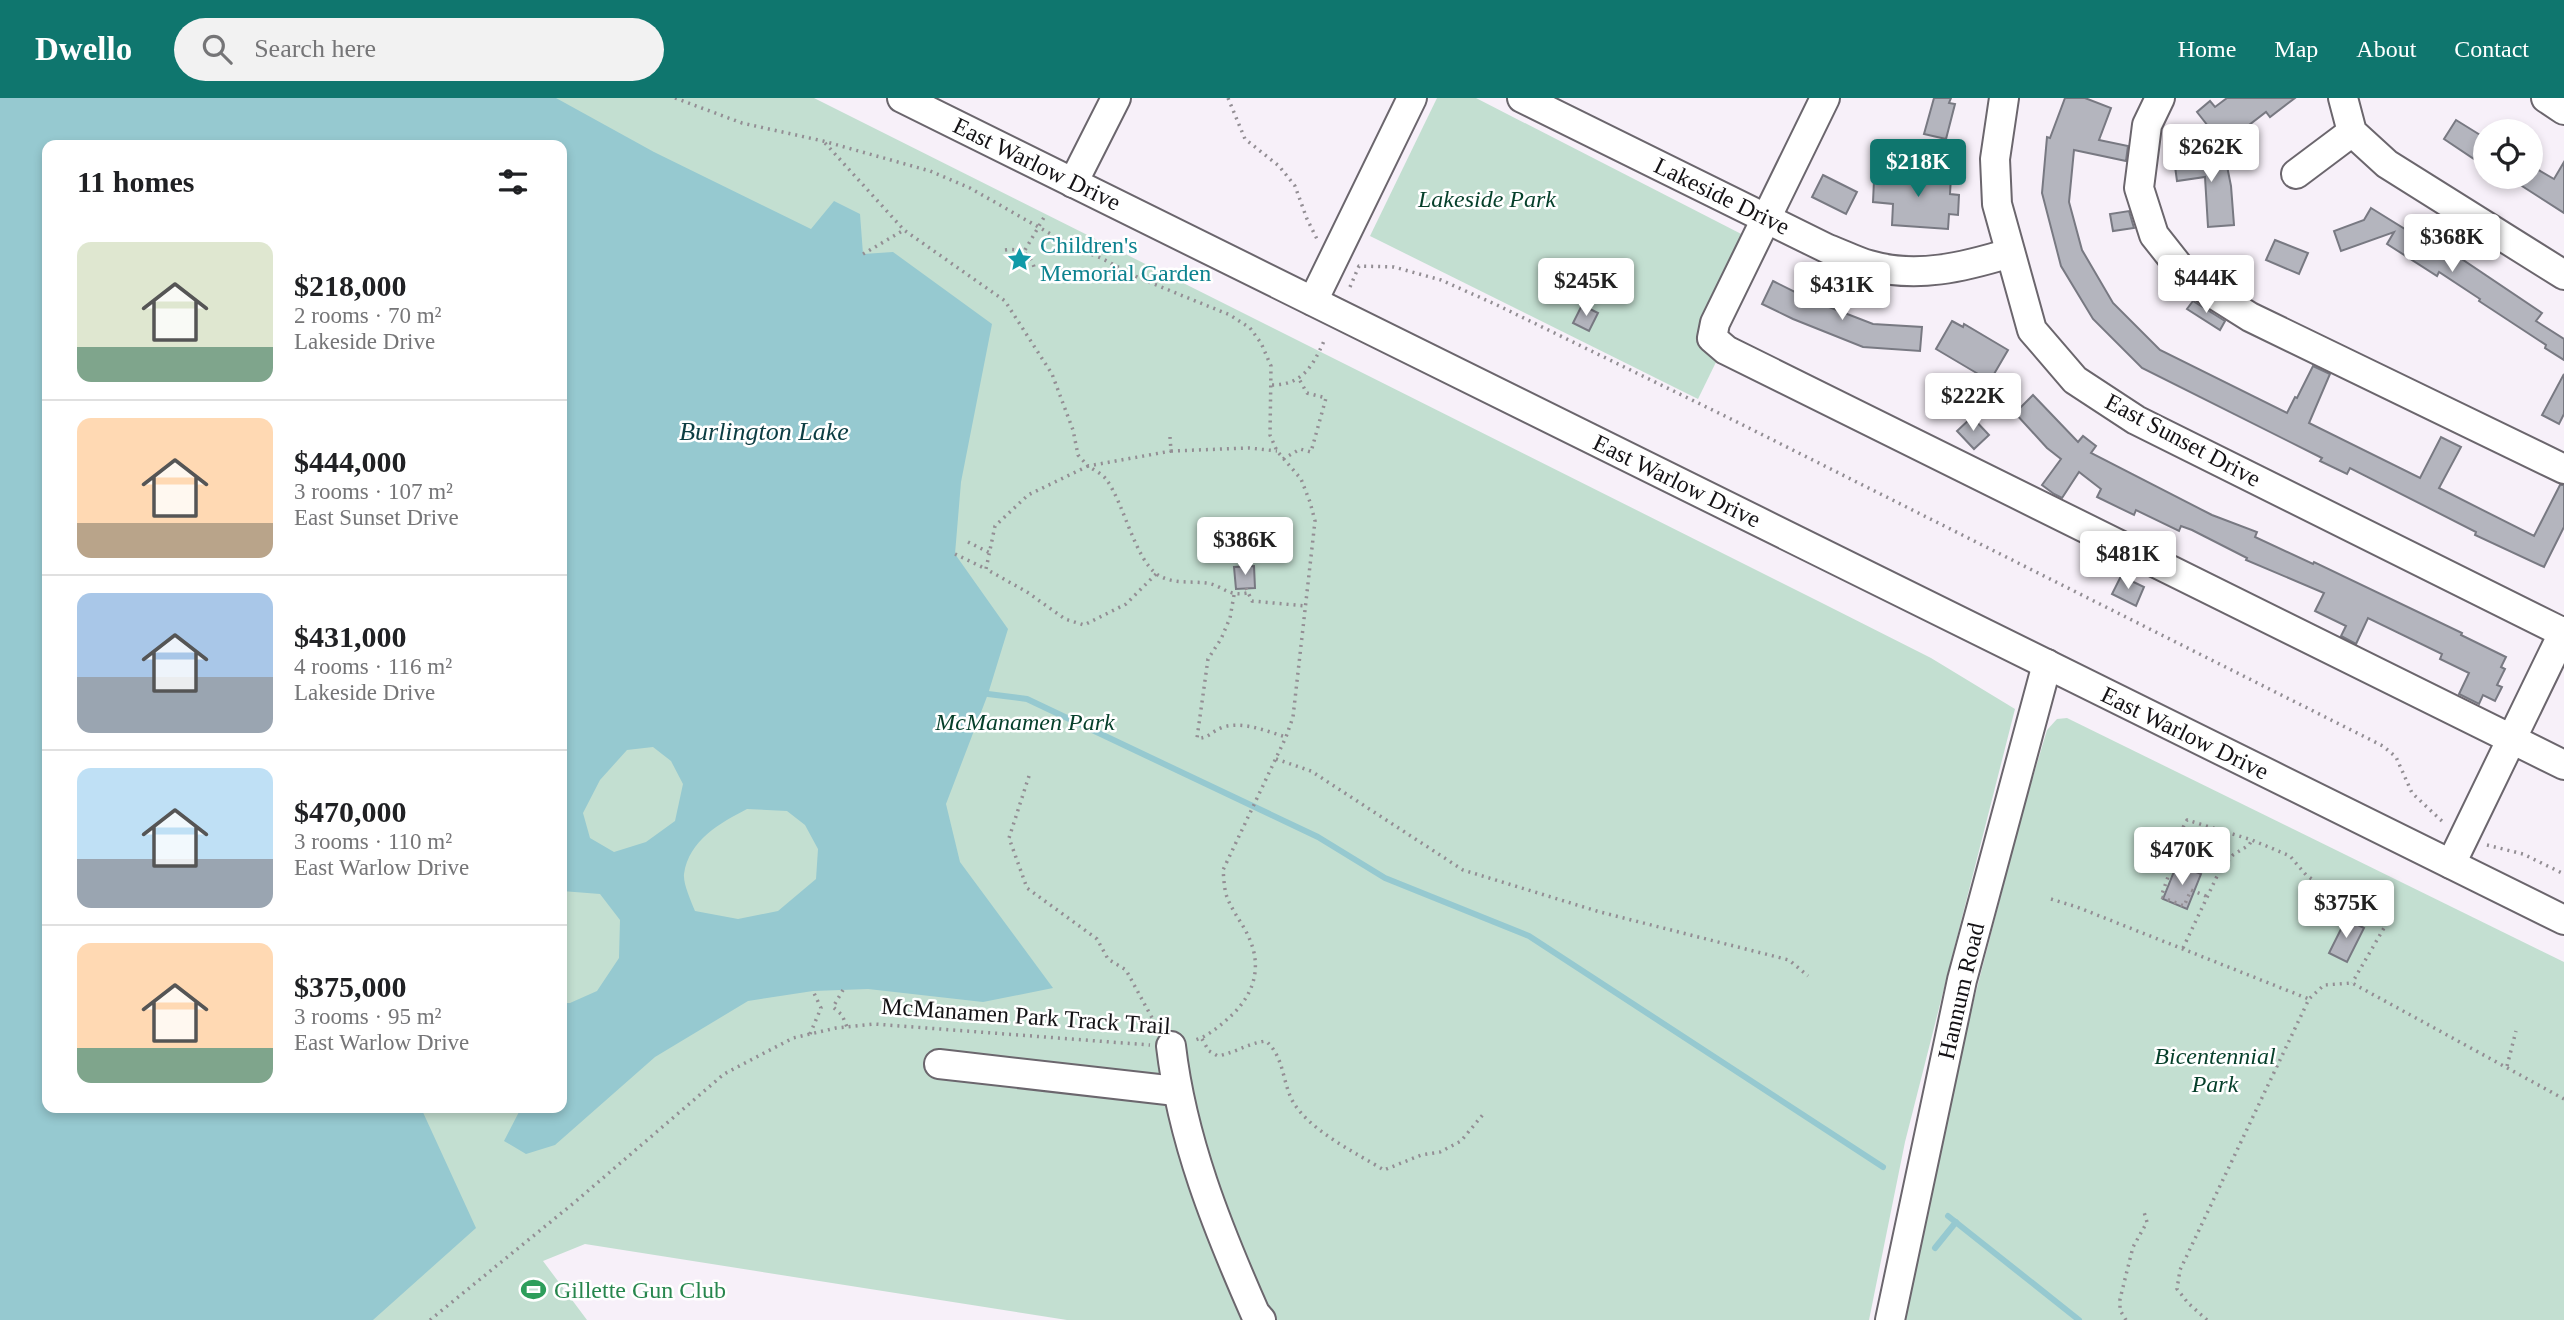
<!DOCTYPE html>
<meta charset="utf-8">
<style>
:root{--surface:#fff;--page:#f2f2f2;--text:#202124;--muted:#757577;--line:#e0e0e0;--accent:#0f766e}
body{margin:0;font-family:Georgia,serif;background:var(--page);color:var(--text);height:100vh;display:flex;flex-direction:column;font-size:26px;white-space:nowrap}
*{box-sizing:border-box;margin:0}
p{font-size:23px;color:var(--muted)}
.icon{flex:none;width:38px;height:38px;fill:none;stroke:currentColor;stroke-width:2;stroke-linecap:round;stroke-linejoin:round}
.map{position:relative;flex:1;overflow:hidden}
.panel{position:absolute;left:42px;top:42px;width:525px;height:973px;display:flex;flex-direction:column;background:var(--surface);border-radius:14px;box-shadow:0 4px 10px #0003}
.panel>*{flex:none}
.fabs{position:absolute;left:2473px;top:21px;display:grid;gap:14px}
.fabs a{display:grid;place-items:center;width:70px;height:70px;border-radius:50%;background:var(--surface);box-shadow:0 4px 10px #0003;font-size:35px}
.price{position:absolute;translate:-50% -60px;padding:0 16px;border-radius:7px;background:#fff;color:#222;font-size:23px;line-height:46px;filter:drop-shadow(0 2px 4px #0008)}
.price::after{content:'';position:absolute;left:50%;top:42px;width:21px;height:16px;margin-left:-10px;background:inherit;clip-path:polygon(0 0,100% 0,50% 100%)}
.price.on{background:var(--accent);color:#fff}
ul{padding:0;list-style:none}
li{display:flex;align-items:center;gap:21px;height:175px;padding:0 35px}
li+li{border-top:2px solid var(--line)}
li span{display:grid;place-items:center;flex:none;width:196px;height:140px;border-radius:14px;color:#555}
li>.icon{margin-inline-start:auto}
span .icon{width:84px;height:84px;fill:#fffc;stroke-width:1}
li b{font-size:30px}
h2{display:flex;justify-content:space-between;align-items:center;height:84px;padding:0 35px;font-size:30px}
header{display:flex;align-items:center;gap:42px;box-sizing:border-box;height:98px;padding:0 35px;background:var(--accent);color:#fff}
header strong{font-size:33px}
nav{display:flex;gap:38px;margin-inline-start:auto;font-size:24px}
.search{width:490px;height:63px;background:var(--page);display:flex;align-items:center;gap:18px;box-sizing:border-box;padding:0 24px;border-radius:38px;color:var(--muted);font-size:26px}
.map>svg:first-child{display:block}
.green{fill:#c3dfd1;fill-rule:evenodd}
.water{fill:#96c9d0;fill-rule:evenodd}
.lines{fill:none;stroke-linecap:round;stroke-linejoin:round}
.stream{stroke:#96c9d0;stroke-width:6}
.building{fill:#b4b5be;stroke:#787982;stroke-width:2}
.minor-casing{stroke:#6b666d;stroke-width:32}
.path{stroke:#938e94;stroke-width:3.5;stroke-dasharray:2 5;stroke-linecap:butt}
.minor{stroke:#fff;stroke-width:28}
.labels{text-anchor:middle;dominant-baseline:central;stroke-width:5;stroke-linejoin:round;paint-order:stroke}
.street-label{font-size:24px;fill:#141215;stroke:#fff}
.park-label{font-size:24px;font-style:italic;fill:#053f2a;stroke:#fff}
.culture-label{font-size:24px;fill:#0d838f;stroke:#fff;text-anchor:start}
.leisure-label{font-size:24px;fill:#27864d;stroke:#fff;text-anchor:start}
.water-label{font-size:26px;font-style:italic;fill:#0c3d43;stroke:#fff}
</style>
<header>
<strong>Dwello</strong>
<div class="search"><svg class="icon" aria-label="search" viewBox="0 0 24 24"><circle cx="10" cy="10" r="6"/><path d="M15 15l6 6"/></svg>Search here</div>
<nav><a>Home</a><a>Map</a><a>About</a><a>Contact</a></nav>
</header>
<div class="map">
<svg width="2564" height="1222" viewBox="0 0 2564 1222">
<rect width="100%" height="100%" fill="#f7f0f9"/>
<g class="green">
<path d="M0,0H814L1820,504L1931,560L2015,611L1905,1044L1869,1222H1067L585,1146L543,1163L587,1222H0ZM47,47H562V1010H47Z"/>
<path d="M1437,0H1476L1751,141L1718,260L1698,301L1370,138Z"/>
<path d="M2067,620L2564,864V1222H1900L1970,917L2023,712L2047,632L2057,621Z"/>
</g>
<path class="water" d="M0,0H556L654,54L811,131L834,103L860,116L863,156L893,154L992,226L961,384L955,456L1008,531L988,596L946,706L960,764L1053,890L983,904L868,891L813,893L748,903L655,959L555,1047L526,1056L504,1043L521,1010H562V905H570L597,893L619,860L620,822L600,796L562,793V47H47V1010H421L476,1130L373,1222H0ZM653,649L671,663L683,686L675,723L646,744L614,754L590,740L583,715L600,682L627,652ZM747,711L787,713L805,727L818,751L816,781L778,813L738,821L695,813C691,803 683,786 684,776C689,742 720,725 747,711Z"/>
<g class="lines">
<g class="stream">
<path d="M988,596L1027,601L1318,739L1385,780L1529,838L1883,1069"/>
<path d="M1948,1118L2079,1222"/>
<path d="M1935,1150L1956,1124"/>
</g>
</g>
<g class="building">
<path d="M1934,0H1951L1949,5L1955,6L1946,41L1924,36Z"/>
<path d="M2065,0H2085L2111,10L2099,42L2128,48L2126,63L2074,52L2069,104L2082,152L2113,205L2160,252L2287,315L2295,299L2297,300L2313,268L2330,276L2309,325L2420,380L2441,339L2461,349L2439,390L2534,438L2560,387H2564V429L2544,469L2475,437L2476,434L2350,370L2347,376L2320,363L2322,360L2142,270L2093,221L2061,168L2042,95L2047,39L2050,40Z"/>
<path d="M2227,0H2295L2270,19L2266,14L2223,47L2197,14L2210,3L2215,9Z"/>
<path d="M2456,22L2485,40V44L2474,61L2444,41Z"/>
<path d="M2224,53L2231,88L2234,127L2208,129L2205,79L2177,83L2174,61Z"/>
<path d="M2564,64V115L2508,79H2530V67L2554,81Z"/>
<path d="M1891,72L1951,78L1950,96L1959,97L1958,117L1949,116L1948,131L1892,127L1893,106L1873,104L1874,82L1891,83Z"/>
<path d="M1823,77L1857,94L1846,116L1812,99Z"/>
<path d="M2371,110L2426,144L2429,139L2542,215L2536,223L2564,241V262L2545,250L2546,247L2479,203L2480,201L2439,174L2437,178L2387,146L2394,134L2341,153L2334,133L2364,122Z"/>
<path d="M2129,113L2134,130L2113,133L2110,116Z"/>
<path d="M2275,142L2308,155L2299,176L2266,162Z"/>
<path d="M1773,183L1811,202L1873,226L1922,229L1920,253L1863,249L1793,221L1762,206Z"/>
<path d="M2193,203L2225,223L2220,232L2187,211Z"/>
<path d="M1582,207L1598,215L1589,233L1573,225Z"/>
<path d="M1952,223L1963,229L1964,226L2008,252L1990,283L1936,251Z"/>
<path d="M2564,276V316L2559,326L2542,317Z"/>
<path d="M2033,297L2078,344L2083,338L2096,348L2091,355L2212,417L2257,434L2255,439L2313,466L2314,464L2462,535L2461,537L2506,559L2501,569L2505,571L2497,587L2502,589L2495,603L2483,597L2479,606L2459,596L2469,575L2440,561L2442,556L2368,520L2356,546L2341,538L2346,528L2315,513L2324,495L2246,462L2247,460L2192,432L2181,428L2179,433L2136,412L2134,417L2097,399L2101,391L2079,374L2062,400L2054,396L2042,387L2061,361L2047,350L2015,315Z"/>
<path d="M1972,319L1989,337L1974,351L1957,333Z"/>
<path d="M1254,468L1255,490L1236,491L1234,469Z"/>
<path d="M2121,478L2144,489L2136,508L2112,496Z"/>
<path d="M2177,766L2201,776L2187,811L2163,801Z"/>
<path d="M2346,821L2364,830L2347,864L2329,855Z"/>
</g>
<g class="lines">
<defs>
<g id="minor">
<path d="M902,0L2564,822"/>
<path d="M1522,0L1828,151C1842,156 1855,163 1869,167C1916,181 1964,169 2010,155"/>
<path d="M1825,0L1715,225L1712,240L1726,252L2564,667"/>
<path d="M2004,0L1995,61L1997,106L2032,232L2075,282L2136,322L2564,535"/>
<path d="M2160,0L2147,27L2139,90L2154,137L2188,180L2250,219L2564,371"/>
<path d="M2343,0L2352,34L2387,66L2564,177"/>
<path d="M2546,0L2564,12"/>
<path d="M2296,76L2352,34"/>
<path d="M1073,85L1116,0"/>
<path d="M1313,203L1412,0"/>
<path d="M2451,766L2564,533"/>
<path d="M1171,948C1182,1042 1217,1129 1255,1215L1261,1222"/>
<path d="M939,966L1176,993"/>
<path d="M1890,1222L1962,882L2047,566"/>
</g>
</defs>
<use href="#minor" class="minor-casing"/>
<g class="path">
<path d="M675,0L742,25L823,43L930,73L970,90L1077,151L1101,160L1139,180L1230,217L1250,230L1261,245L1271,268L1270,337L1277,353L1301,381L1310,404L1315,423L1293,619L1286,639L1223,772C1224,781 1224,791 1227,799C1233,815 1244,827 1250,842C1262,871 1253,896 1233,916C1221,927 1208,939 1192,943"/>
<path d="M1228,0L1245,41L1279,68L1295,88L1307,121L1317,141"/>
<path d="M825,45L904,132L1005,203L1052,276L1073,332L1078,357L1088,368L1171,353"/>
<path d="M1005,152C1019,150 1030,155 1034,169"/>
<path d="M863,156L904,132"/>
<path d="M1018,164L1046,116"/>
<path d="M1350,189L1359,168L1394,169L1441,182L1497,207L1733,322L2383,648L2396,659L2412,695L2444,725"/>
<path d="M1272,287C1302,287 1313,268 1324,243"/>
<path d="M1170,339L1171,353L1249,350L1277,353"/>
<path d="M1283,361L1300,351L1311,354L1326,300L1307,295L1299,281"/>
<path d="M968,444L990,455"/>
<path d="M955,456L986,471"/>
<path d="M1156,476L1126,506L1084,527L1065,521L1027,494L986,471L995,428L1028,397L1088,368C1094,372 1102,376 1106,381C1124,405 1135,462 1158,477C1172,486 1190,483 1206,485C1223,487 1227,499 1247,495"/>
<path d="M1246,490L1252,503L1306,508"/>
<path d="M1234,497L1230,520L1221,541L1208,561L1197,640C1208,641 1212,633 1223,629C1243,623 1266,633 1286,639"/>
<path d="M1276,661L1311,673L1463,772L1600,814L1789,862L1808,878"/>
<path d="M1029,678L1009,740L1027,790L1097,841L1108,861L1126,872L1157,929"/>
<path d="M2487,747L2523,756L2564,776"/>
<path d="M2206,798L2191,792L2184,808L2161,799L2178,750L2176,742L2187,722L2252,742L2290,758L2306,777L2319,786L2348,789L2367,793L2378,800L2384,809V830L2352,885"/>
<path d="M2051,801L2077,809L2309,901"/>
<path d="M2183,850L2219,774L2233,757L2249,747L2252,742"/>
<path d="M843,892L833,909L842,917L847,929"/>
<path d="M810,936L821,910L813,893"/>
<path d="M1202,941L1209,953L1218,958C1237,954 1249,945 1266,943C1284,959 1282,982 1292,1002C1308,1032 1356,1055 1384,1072L1421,1057L1440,1054L1461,1043L1485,1014"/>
<path d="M2507,968L2516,933"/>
<path d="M430,1222L575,1104L724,976L793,940L836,930L874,926L1150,947"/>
<path d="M2126,1222L2120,1212V1201L2133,1149L2147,1124L2144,1114"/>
<path d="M2207,1222L2188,1205L2177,1191L2180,1172L2309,901L2324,887L2352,885L2564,1001"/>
</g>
<use href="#minor" class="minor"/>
</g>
<defs>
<symbol id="sight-bare" viewBox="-9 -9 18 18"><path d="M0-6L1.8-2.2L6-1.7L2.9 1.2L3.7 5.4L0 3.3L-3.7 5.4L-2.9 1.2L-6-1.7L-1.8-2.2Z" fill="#0f9aa8" stroke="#fff" stroke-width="2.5" paint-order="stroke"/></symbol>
<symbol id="stadium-bare" viewBox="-9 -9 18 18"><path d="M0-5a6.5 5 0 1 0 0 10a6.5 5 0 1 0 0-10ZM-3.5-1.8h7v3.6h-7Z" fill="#2e9e5b" stroke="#fff" stroke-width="2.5" paint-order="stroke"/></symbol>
</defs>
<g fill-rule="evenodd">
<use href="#sight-bare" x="1002" y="144" width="35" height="35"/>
<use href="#stadium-bare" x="516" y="1174" width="35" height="35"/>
</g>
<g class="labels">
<g class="street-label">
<text transform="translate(1037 66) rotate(26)">East Warlow Drive</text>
<text transform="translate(1722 98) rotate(26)">Lakeside Drive</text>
<text transform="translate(2183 342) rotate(28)">East Sunset Drive</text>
<text transform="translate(1677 383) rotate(26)">East Warlow Drive</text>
<text transform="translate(2185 635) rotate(26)">East Warlow Drive</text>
<text transform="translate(1961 893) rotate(-77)">Hannum Road</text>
<text transform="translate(1026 918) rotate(4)">McManamen Park Track Trail</text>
</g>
<g class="park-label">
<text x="1487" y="101">Lakeside Park</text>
<text x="1025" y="624">McManamen Park</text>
<text x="2215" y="958">Bicentennial<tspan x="2215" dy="28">Park</tspan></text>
</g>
<g class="culture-label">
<text x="1040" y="147">Children's<tspan x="1040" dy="28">Memorial Garden</tspan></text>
</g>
<g class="leisure-label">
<text x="554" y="1192">Gillette Gun Club</text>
</g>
<g class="water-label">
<text x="764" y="333">Burlington Lake</text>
</g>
</g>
</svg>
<div class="fabs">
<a><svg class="icon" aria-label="locate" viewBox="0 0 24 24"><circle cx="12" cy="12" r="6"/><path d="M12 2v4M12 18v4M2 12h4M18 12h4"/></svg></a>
</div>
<b class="price" style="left:2211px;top:86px">$262K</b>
<b class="price on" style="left:1918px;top:101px">$218K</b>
<b class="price" style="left:2452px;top:176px">$368K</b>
<b class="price" style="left:2206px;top:217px">$444K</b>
<b class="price" style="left:1586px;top:220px">$245K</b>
<b class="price" style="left:1842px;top:224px">$431K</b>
<b class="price" style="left:1973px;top:335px">$222K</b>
<b class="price" style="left:1245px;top:479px">$386K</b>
<b class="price" style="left:2128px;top:493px">$481K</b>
<b class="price" style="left:2182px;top:789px">$470K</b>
<b class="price" style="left:2346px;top:842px">$375K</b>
<section class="panel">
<h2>11 homes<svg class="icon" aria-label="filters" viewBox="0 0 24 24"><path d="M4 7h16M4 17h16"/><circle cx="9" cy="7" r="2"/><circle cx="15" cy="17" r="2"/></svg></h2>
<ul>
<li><span style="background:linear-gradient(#dfe7d0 75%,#7fa58c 0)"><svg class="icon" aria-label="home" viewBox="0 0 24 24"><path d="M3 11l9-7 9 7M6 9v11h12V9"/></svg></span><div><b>$218,000</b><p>2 rooms · 70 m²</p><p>Lakeside Drive</p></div></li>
<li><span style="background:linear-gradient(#ffd9b3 75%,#b9a48a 0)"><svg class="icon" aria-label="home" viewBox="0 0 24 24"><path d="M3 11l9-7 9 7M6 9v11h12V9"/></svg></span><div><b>$444,000</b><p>3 rooms · 107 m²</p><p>East Sunset Drive</p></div></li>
<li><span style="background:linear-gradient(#a9c7e8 60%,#9aa5b1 0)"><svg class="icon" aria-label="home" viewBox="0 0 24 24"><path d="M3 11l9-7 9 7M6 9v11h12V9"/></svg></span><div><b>$431,000</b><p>4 rooms · 116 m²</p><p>Lakeside Drive</p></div></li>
<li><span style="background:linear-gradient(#bfe0f5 65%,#9aa5b1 0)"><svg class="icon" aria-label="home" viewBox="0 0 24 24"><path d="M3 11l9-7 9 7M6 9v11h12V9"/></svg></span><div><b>$470,000</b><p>3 rooms · 110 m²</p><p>East Warlow Drive</p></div></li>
<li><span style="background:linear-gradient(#ffd9b3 75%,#7fa58c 0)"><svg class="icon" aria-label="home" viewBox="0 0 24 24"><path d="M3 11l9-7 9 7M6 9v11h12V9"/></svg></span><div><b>$375,000</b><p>3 rooms · 95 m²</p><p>East Warlow Drive</p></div></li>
</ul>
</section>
</div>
